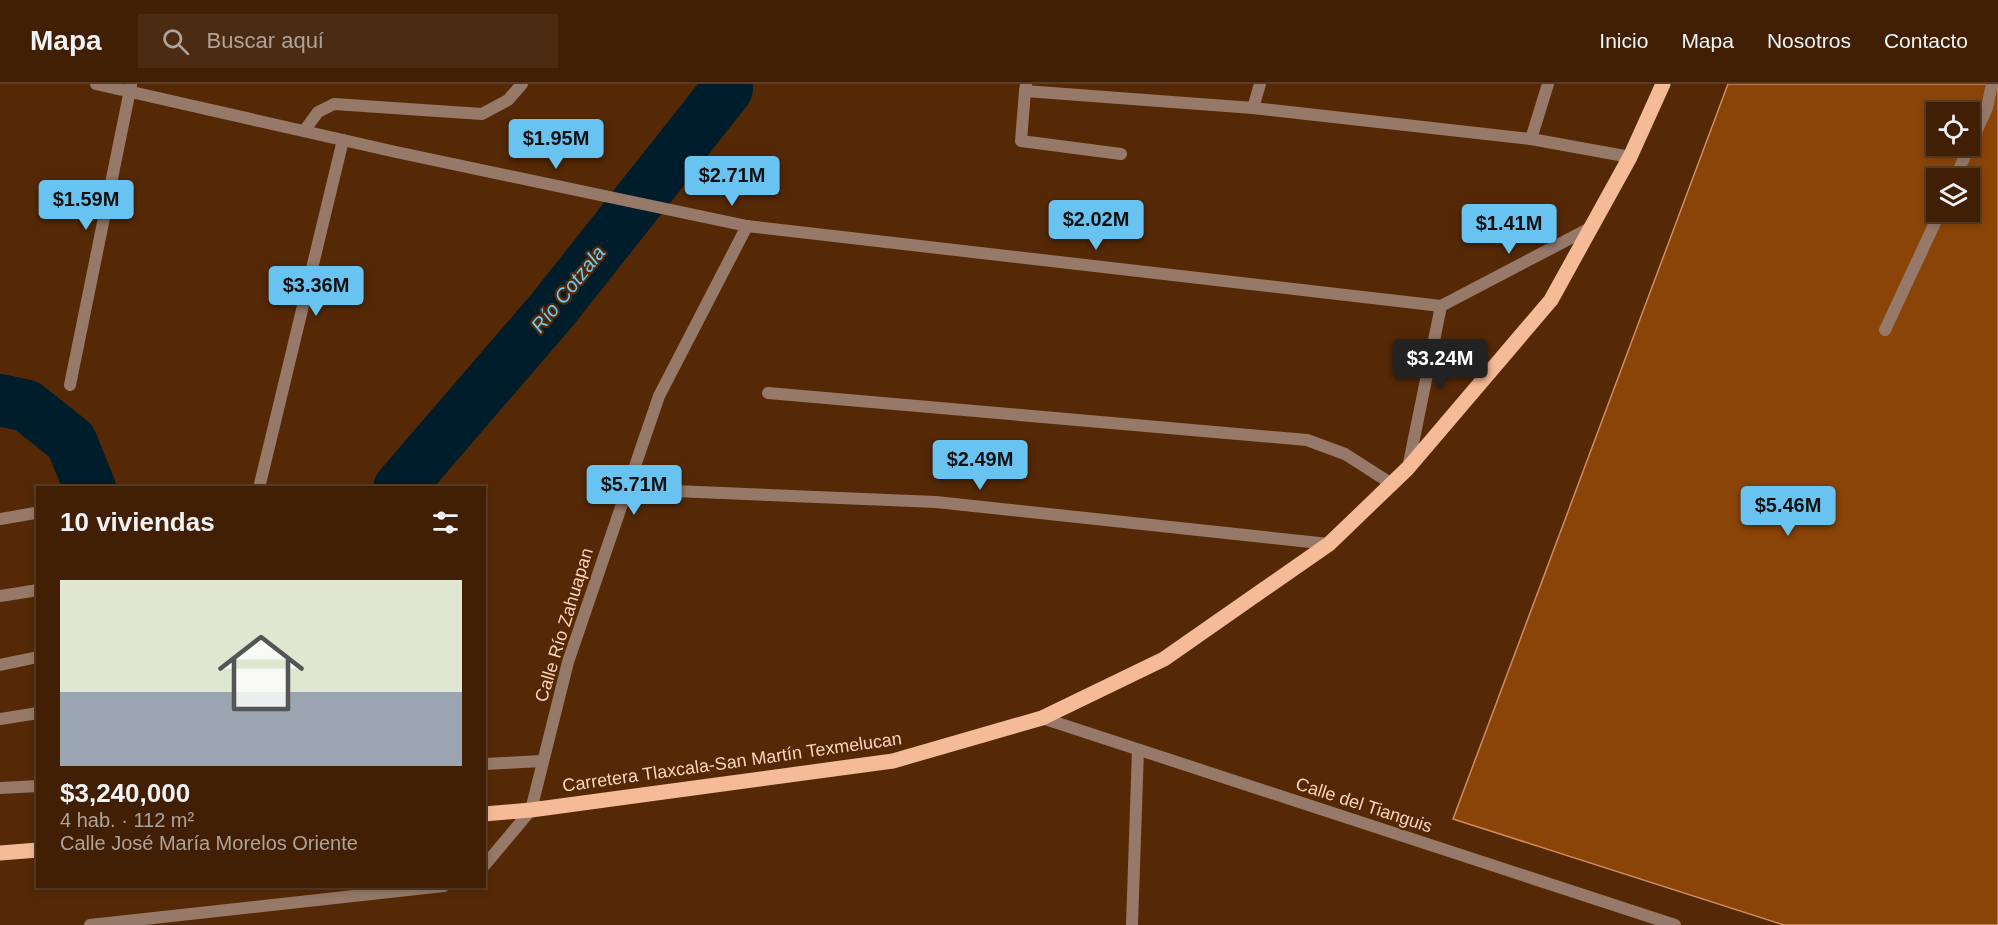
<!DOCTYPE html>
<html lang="es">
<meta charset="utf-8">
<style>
:root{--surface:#401f04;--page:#4b2c13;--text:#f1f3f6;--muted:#aea29a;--line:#593d26;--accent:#69c3f1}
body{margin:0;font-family:Helvetica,sans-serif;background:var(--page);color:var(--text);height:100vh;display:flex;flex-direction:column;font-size:22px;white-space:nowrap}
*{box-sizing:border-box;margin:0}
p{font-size:20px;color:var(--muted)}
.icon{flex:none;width:33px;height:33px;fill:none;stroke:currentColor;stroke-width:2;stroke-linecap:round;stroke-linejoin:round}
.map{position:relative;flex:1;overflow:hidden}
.details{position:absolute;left:36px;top:402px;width:450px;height:402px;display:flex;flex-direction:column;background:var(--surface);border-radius:0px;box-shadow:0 3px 9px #0003,0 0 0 2px var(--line)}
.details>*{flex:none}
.tools{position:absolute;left:1926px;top:18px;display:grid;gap:12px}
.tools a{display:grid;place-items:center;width:54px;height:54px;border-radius:0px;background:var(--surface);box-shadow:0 3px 9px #0003,0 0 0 2px var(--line);font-size:30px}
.price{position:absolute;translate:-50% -51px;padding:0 14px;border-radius:6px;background:var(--accent);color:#111;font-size:20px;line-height:39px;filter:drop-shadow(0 2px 3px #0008)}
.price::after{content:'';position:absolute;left:50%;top:36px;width:18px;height:14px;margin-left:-9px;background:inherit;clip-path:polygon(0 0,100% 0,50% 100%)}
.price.active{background:#222;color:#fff}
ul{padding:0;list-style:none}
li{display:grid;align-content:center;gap:12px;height:318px;padding:0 24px}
li span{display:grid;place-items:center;height:186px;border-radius:0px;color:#555}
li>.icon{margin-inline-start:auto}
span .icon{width:108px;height:108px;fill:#fffc;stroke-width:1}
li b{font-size:26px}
h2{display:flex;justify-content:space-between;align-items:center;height:72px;padding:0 24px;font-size:26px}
header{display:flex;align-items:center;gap:36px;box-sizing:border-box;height:84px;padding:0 30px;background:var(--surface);border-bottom:2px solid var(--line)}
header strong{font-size:28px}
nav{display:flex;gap:33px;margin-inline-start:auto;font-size:21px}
.search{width:420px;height:54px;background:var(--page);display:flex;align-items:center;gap:15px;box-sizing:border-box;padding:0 21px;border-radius:0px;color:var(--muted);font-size:22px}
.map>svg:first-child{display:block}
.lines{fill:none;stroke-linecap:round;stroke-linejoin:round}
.river{stroke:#001d2b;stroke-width:52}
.building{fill:#8b4408;stroke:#ce8c62;stroke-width:1.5;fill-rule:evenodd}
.lane{stroke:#967968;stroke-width:12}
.street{stroke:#967968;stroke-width:12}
.primary{stroke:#f5ba96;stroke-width:15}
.labels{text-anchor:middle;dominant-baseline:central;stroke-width:4.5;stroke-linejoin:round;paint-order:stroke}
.street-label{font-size:18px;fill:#f9d5bf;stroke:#552906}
.water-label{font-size:20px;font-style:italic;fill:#69ccfd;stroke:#552906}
</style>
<header>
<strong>Mapa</strong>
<div class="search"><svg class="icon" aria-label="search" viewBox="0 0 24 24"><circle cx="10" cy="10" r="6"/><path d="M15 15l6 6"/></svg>Buscar aquí</div>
<nav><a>Inicio</a><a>Mapa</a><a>Nosotros</a><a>Contacto</a></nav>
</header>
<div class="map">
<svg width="1998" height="841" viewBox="0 0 1998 841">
<rect width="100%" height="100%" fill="#552906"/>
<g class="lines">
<g class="river">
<path d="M0,316L27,322L71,357L90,404"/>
<path d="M399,404L553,225L727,5V0"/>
</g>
</g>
<path class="building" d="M1728,0H1998V841H1784L1453,735ZM1936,28H1970V62H1936ZM1936,94H1970V128H1936Z"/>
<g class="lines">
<g class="lane">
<path d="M1025,7L1021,57L1121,70"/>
<path d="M1955,94L1987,24L1992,0"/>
<path d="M1885,246L1940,128"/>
<path d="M768,309L1307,356L1345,370L1392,400"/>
<path d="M0,435L35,429"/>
<path d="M0,512L38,506"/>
<path d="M0,581L38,573"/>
<path d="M1042,634L1675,841"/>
<path d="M0,635L38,629"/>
<path d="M484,782L531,726"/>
<path d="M90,841L444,802"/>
<path d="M1132,841L1138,666"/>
</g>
<g class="street">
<path d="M96,0L396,68L747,142L1441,222L1590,144"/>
<path d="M1026,0L1025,7L1253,24L1531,55L1630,73"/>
<path d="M1253,24L1260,0"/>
<path d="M304,47L318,28L334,20L482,30L508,16L522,0"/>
<path d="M1531,55L1548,0"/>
<path d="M70,301L131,1"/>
<path d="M1408,384L1441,222"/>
<path d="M259,404L343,56"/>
<path d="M627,405L936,418L1329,460"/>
<path d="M484,680L543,677"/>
<path d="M0,704L38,702"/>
<path d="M531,726L568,578L659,312L747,142"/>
</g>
<g class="primary">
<path d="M484,730L531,726L893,677L1042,634L1164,575L1329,460L1408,384L1551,216L1630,73L1663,0"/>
<path d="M0,769L38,766"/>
</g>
</g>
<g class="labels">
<g class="street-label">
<text transform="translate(564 541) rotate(-73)">Calle Río Zahuapan</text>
<text transform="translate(732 678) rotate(-8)">Carretera Tlaxcala-San Martín Texmelucan</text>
<text transform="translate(1364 721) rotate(18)">Calle del Tianguis</text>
</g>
<g class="water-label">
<text transform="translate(568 205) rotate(-51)">Río Cotzala</text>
</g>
</g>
</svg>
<div class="tools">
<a><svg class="icon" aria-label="locate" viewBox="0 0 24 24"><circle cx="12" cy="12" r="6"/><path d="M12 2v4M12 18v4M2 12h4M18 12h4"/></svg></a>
<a><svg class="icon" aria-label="layers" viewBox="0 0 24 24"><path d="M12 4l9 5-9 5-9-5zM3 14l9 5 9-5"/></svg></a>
</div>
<b class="price" style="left:556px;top:86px">$1.95M</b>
<b class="price" style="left:732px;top:123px">$2.71M</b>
<b class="price" style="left:86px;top:147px">$1.59M</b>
<b class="price" style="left:1096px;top:167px">$2.02M</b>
<b class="price" style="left:1509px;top:171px">$1.41M</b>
<b class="price" style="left:316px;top:233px">$3.36M</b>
<b class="price active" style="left:1440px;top:306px">$3.24M</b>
<b class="price" style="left:980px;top:407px">$2.49M</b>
<b class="price" style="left:634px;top:432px">$5.71M</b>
<b class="price" style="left:1788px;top:453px">$5.46M</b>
<section class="details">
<h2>10 viviendas<svg class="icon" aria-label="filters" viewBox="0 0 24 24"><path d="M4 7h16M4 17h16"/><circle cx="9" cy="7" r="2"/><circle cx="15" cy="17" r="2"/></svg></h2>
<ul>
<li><span style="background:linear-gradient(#dfe7d0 60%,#9aa5b1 0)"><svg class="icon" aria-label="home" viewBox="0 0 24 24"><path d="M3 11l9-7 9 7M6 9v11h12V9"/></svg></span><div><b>$3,240,000</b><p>4 hab. · 112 m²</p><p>Calle José María Morelos Oriente</p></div></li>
</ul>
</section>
</div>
